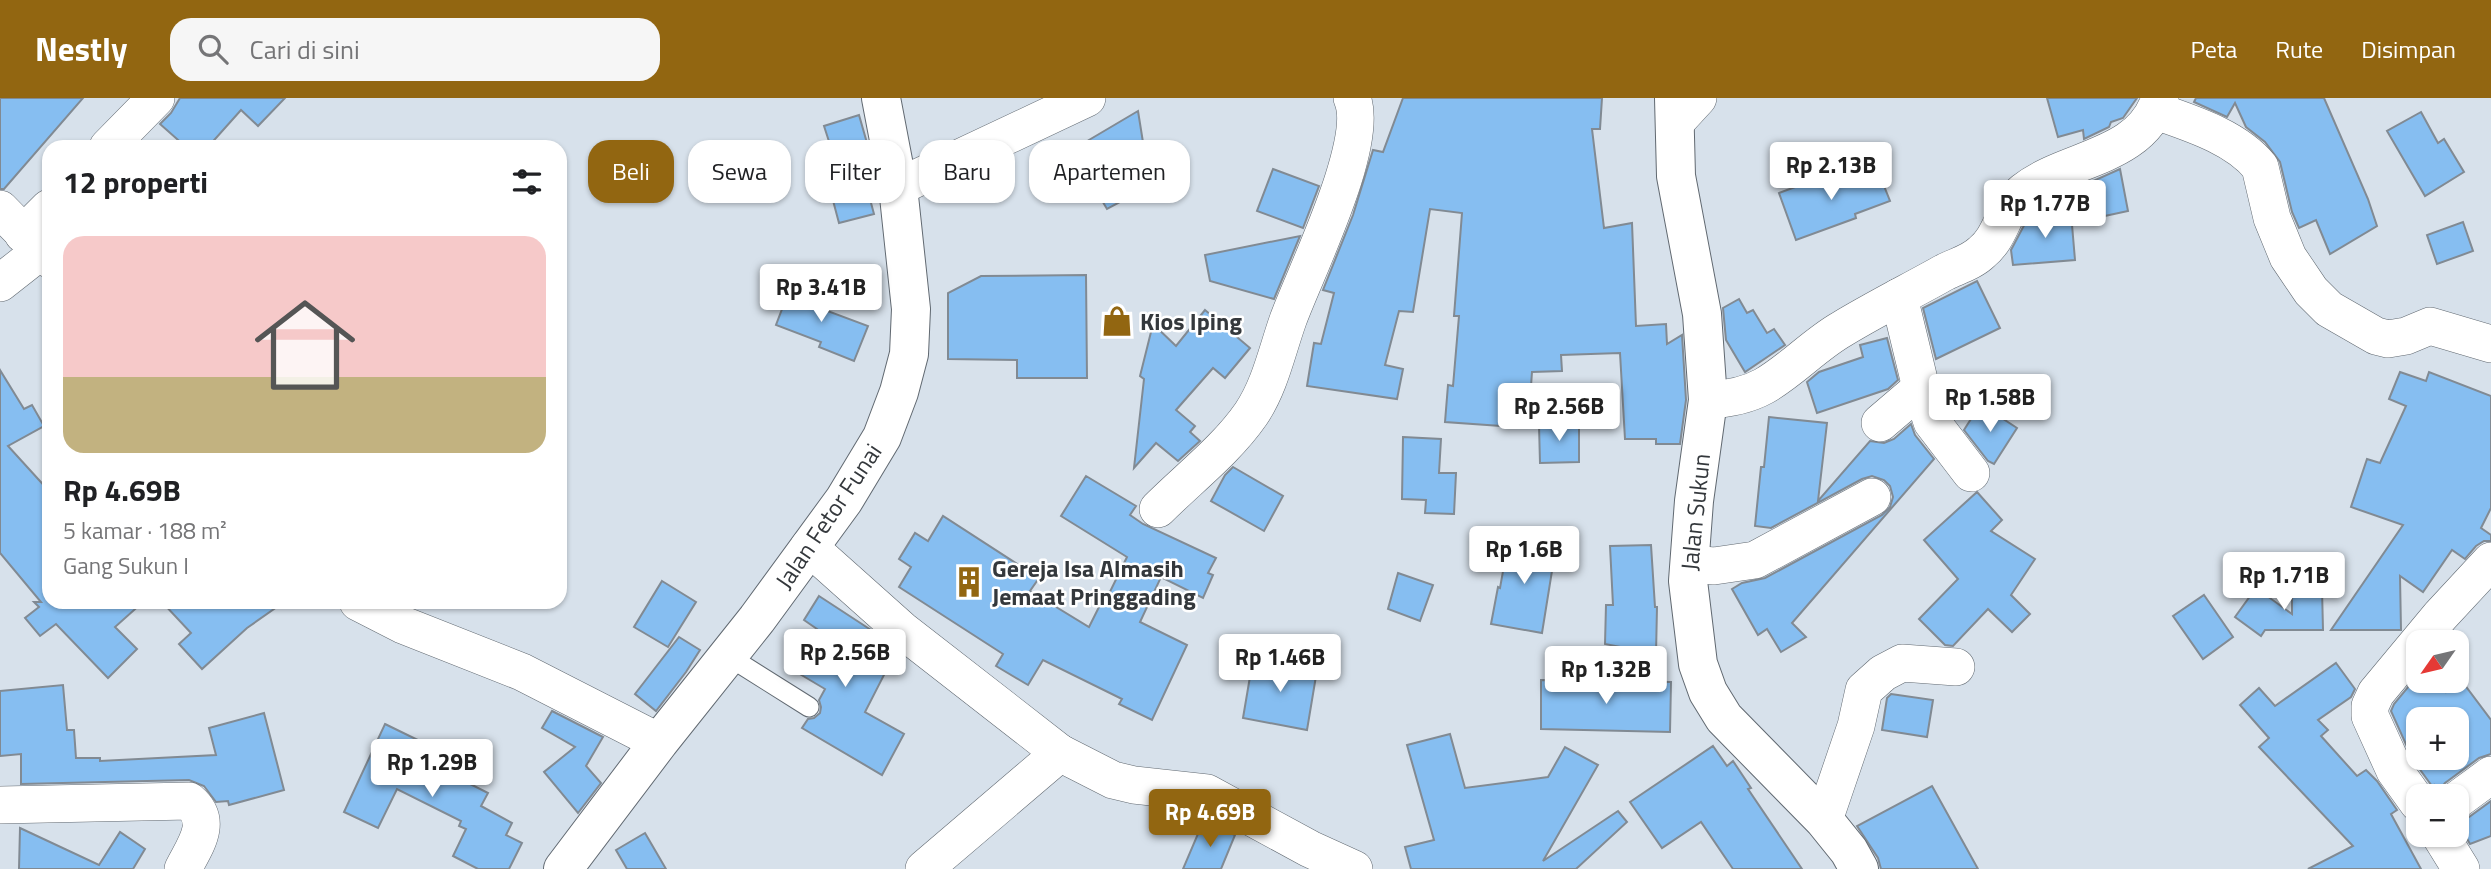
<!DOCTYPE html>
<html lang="id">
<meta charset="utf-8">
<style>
:root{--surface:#fff;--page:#f6f6f6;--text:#202124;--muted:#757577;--accent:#926611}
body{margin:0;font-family:"Titillium Web",sans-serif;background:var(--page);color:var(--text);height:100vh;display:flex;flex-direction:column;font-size:26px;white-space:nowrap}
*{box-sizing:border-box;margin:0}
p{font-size:23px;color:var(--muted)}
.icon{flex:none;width:38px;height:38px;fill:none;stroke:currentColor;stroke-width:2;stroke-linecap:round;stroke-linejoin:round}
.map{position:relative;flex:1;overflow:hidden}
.sheet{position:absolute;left:42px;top:42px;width:525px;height:469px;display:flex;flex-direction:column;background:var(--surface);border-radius:21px;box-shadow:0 2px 5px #0004}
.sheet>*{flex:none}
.guide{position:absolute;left:588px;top:42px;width:665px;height:63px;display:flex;gap:14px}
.needle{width:46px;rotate:236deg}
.fabs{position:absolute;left:2406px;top:532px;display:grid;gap:14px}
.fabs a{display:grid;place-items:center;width:63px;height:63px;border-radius:14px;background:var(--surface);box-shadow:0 2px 5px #0004;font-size:35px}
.price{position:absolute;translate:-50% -60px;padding:0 16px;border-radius:7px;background:#fff;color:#222;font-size:23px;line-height:46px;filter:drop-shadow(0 2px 4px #0008)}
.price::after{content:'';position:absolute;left:50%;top:42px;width:21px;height:16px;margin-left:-10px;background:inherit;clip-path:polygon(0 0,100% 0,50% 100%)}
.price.selected{background:var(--accent);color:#fff}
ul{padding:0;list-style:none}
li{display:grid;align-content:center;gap:14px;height:371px;padding:0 21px}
li span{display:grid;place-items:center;height:217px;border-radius:21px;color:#555}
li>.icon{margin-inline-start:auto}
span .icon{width:126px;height:126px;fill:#fffc;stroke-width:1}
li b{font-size:30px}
h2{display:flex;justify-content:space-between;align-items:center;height:84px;padding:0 21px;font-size:30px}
.chip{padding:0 24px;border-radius:21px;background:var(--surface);box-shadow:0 2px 5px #0004;font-size:24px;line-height:63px}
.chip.selected{background:var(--accent);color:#fff}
header{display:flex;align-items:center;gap:42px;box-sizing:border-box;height:98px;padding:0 35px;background:var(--accent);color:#fff}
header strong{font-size:33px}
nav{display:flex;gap:38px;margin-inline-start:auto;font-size:24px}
.search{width:490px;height:63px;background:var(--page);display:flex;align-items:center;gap:18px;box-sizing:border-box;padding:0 24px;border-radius:21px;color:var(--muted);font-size:26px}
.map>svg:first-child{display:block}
.building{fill:#86bef1;stroke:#818a93;stroke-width:2;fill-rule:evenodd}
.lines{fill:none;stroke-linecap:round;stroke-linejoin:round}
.service-casing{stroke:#616971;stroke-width:21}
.minor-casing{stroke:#616971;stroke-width:38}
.tertiary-casing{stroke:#616971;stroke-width:40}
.service{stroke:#fff;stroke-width:19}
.minor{stroke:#fff;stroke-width:37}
.tertiary{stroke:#fff;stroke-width:38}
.labels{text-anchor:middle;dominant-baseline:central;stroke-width:5;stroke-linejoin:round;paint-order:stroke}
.poi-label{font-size:24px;font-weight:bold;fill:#34383c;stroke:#fff;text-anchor:start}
.street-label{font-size:24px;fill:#34383c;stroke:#fff}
</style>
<header>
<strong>Nestly</strong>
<div class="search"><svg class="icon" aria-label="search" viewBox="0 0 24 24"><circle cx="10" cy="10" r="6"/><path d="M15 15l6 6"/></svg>Cari di sini</div>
<nav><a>Peta</a><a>Rute</a><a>Disimpan</a></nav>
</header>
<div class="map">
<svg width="2491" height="771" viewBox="0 0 2491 771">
<rect width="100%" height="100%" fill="#d7e1eb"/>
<g class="building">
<path d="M0,0H83L4,91H0Z"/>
<path d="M180,0H285L258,28L241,12L208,49H186L160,26L171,15Z"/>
<path d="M1403,0H1602L1600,31H1592L1604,130L1632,125L1636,228L1666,226L1667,246L1682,237L1686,302L1680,346H1656V341H1625L1620,255L1561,257L1562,273L1532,274L1528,330L1445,324L1448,287L1453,288L1459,218H1454L1462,115L1430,111L1413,214L1399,213L1385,267L1403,271L1397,301L1307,288L1314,245L1321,246L1334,195L1323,192L1353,117L1373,52L1383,54Z"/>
<path d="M2047,0H2137L2123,20L2111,24L2109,29L2084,41L2083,32L2058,39Z"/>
<path d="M2196,0H2324L2368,101L2377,128L2330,156L2316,122L2299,130L2292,114L2280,64L2265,44L2246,29L2235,5L2227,19L2194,4Z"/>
<path d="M1138,13L1150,88L1107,111L1072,52Z"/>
<path d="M2421,14L2438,45L2444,41L2464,74L2425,98L2387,33Z"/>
<path d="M859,17L867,45L856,49L874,116L839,125L823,65L835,62L824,28Z"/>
<path d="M1273,71L1319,88L1303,130L1257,113Z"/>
<path d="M2120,71L2128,113L2100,119L2093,83Z"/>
<path d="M1838,73L1843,87L1878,73L1890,103L1855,116L1856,120L1796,142L1779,95Z"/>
<path d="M2071,115L2075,162L2013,167L2011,152L2029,118Z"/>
<path d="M2463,124L2473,153L2437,166L2427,137Z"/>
<path d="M1300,138L1274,201L1210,183L1205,157Z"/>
<path d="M1086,177L1087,280H1017V262L948,261V195L981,178Z"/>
<path d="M1977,183L2000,230L1936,261L1923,210Z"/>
<path d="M792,185L819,196L814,208L868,228L854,263L819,249L821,244L776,227Z"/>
<path d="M1739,201L1747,215L1753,212L1767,235L1774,231L1785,247L1745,274L1726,242L1723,210Z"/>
<path d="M1205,212L1250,250L1225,280L1213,270L1176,312L1195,328L1190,334L1200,343L1178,363L1156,345L1134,370L1144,281L1140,278L1153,226L1176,248Z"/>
<path d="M1887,240L1898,282L1888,291L1817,315L1807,284L1819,274L1863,259L1860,247Z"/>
<path d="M0,272L24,311L32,307L44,328L8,348L49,393V504H143L115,529L137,551L108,580L56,526L40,538L25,520L39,509L34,504H41L0,455Z"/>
<path d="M2400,274L2426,283L2429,274L2491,298V410L2481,430L2491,437V443H2484L2476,448L2465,461L2452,452L2423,494L2400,478L2401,532H2331L2403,427L2351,409L2367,361L2380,365L2406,308L2389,301Z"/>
<path d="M1978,310L1995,321L1997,317L2017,330L1994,366L1988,363L1964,332Z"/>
<path d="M1769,319L1827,325L1818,403L1870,343L1884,345L1894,341L1911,326L1915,337L1934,361L1792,525L1806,539L1781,554L1767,531L1758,537L1732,491L1742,485L1765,480L1882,417L1890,409L1893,399L1890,388L1884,382L1872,378L1862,381L1771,430L1755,428L1761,369H1764Z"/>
<path d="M1579,326V364L1540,365L1539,327Z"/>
<path d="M1403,339L1441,341L1439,375H1456L1454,416L1425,415L1426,402L1402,401Z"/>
<path d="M1233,369L1283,398L1264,433L1211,403L1225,377Z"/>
<path d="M1086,378L1136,408L1130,417L1143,426L1216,460L1208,475L1213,477L1203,500L1161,479L1140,524L1187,547L1152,622L1119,606L1122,601L1043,562L1028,587L996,568L1003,556L899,489L911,469L899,461L915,435L928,443L943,418L1039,480L1030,493L1089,529L1100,507L1103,508L1127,459L1061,418Z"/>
<path d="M1977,394L2002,422L1991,433L2035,461L2011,497L2030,516L2012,534L1988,511L1953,548L1945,547L1919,521L1958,481L1924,442Z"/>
<path d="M1509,440L1556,448L1542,535L1491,526L1498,489L1500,490Z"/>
<path d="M1651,447L1655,509H1657L1656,556L1605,546L1606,507H1613L1610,448Z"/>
<path d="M1398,475L1433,487L1420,523L1388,511Z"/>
<path d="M662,483L696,504L668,549L634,529Z"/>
<path d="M2256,490L2292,516V491H2322L2323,532H2265L2261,538L2235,519Z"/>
<path d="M2204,497L2233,539L2203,561L2173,518Z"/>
<path d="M819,498L871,532L855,558L885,575L865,614L904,636L882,677L802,630L808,621L814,620L820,615L821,609L819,602L825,591L793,572L817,531L804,522Z"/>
<path d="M162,504H284L247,530L202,571L179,546L191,535Z"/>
<path d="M679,539L700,552L686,574L656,613L635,596Z"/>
<path d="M1253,561L1317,572L1307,632L1243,620Z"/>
<path d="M2336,565L2355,591L2351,599L2318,622L2328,632L2321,638L2357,678L2366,672L2377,683L2397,712L2391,716L2421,771H2308L2353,748L2259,649L2269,640L2240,607L2259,590L2275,608Z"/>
<path d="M2418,577V583H2437L2446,594L2461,582L2491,622V656L2479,660L2445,685L2437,695L2434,687L2432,688L2413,662L2391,613L2394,606ZM2418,621H2457V660H2418Z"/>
<path d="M1541,582L1671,584L1670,634L1541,631Z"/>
<path d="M63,587L67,632H74L76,660H100V663L216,657L209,630L264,615L284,692L229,707L228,703L216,704L204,688L189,682L21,686V656L0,658V593Z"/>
<path d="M1891,596L1933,602L1927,639L1882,632L1887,600Z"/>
<path d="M552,613L603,639L586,668L601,685L578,715L544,674L575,649L542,630Z"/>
<path d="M385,626L424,645L417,659L488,695L481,708L512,725L506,737L522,745L509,771H478L453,758L466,731L459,728L461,723L397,691L378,730L344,714Z"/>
<path d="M1450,636L1465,690L1548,679L1565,649L1598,667L1543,763L1618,713L1627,724L1576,771H1411L1405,749L1434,742L1407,647Z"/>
<path d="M1713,648L1727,668L1733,663L1751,690L1748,691L1802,771H1733L1701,724L1662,750L1630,704Z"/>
<path d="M1932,688L1978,771H1881L1878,760L1857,728Z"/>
<path d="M2491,703V738L2470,746L2457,723L2469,719Z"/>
<path d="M1203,724L1235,737L1221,771H1183Z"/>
<path d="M20,730L99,767L120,734L145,751L133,771H19Z"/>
<path d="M645,735L666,771H627L616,752Z"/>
</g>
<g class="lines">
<defs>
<path id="service" d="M728,558L809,609"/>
<g id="minor">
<path d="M2156,13C2190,25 2236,39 2260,69L2272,120L2288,159L2311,193L2329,211L2376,238L2388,241L2406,238L2430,228L2491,246"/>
<path d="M1675,25L1698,0"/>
<path d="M108,49L156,0"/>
<path d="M898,89L1087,0"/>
<path d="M0,111L49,161"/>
<path d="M23,136L49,110"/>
<path d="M0,185L42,152"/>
<path d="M1899,199L1921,290L1932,324L1971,375"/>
<path d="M1708,302C1728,301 1746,298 1764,288C1792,272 1814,247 1842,231C1875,211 1911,193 1945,174C1957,168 1972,164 1982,154C2002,138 2002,111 2024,93C2067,59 2141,61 2160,0"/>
<path d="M1880,325L1921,290"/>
<path d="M1158,411C1189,380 1226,352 1251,316C1270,288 1277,253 1288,222C1305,175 1371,44 1352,0"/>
<path d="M809,449L902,532L1060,655L1113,682L1134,687L1207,695L1310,751L1354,771"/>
<path d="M1690,466L1714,468L1755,462L1872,399"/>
<path d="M358,504L403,527L522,574L659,644"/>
<path d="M2457,702L2491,677"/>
<path d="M2418,705L2395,673L2370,618V608L2376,595L2440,518L2491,463"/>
<path d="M0,707L189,703C214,724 195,747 183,771"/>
<path d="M1824,722L1856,628L1864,592L1883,575L1902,565L1956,569"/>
<path d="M2440,737L2461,771"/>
<path d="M924,771L1060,655"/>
</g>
<g id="tertiary">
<path d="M1674,0L1676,78L1702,216L1708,302L1694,403L1688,483L1698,566L1708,594L1724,620L1824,722L1849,753L1859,771"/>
<path d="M563,771L659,644L757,521L844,402L882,339L899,294L909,256L911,211L898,89L881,0"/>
</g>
</defs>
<use href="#service" class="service-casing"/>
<use href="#minor" class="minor-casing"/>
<use href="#tertiary" class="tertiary-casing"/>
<use href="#service" class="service"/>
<use href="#minor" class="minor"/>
<use href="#tertiary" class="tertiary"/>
</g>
<defs>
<symbol id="shop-bare" viewBox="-9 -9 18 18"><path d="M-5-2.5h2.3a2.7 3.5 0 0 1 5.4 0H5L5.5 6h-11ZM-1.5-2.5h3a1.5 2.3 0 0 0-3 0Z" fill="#926611" stroke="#fff" stroke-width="2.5" paint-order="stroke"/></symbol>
<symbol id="building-bare" viewBox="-9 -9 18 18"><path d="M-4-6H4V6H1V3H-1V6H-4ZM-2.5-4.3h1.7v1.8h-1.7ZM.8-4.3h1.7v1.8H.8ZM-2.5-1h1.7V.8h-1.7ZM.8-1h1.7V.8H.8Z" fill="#926611" stroke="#fff" stroke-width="2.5" paint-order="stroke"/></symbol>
</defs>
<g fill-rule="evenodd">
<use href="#shop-bare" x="1095" y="201" width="44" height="44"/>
<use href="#building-bare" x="947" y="462" width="44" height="44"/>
</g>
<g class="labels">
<g class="poi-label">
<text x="1140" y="223">Kios Iping</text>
<text x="992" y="470">Gereja Isa Almasih<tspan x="992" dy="28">Jemaat Pringgading</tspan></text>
</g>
<g class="street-label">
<text transform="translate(1695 414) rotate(-84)">Jalan Sukun</text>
<text transform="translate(828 418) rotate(-56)">Jalan Fetor Funai</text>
</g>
</g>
</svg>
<div class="fabs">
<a><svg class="needle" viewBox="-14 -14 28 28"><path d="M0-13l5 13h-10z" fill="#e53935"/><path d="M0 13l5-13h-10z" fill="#757577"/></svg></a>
<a>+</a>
<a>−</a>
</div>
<b class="price" style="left:1831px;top:104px">Rp 2.13B</b>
<b class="price" style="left:2045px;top:142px">Rp 1.77B</b>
<b class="price" style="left:821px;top:226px">Rp 3.41B</b>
<b class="price" style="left:1990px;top:336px">Rp 1.58B</b>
<b class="price" style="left:1559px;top:345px">Rp 2.56B</b>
<b class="price" style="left:1524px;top:488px">Rp 1.6B</b>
<b class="price" style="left:2284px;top:514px">Rp 1.71B</b>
<b class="price" style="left:845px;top:591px">Rp 2.56B</b>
<b class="price" style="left:1280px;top:596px">Rp 1.46B</b>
<b class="price" style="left:1606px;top:608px">Rp 1.32B</b>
<b class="price" style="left:432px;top:701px">Rp 1.29B</b>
<b class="price selected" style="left:1210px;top:751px">Rp 4.69B</b>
<div class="guide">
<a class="chip selected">Beli</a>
<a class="chip">Sewa</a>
<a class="chip">Filter</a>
<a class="chip">Baru</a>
<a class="chip">Apartemen</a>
</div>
<section class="sheet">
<h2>12 properti<svg class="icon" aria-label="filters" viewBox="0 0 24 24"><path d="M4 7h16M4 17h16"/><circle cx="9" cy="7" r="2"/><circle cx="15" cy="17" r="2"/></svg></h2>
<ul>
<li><span style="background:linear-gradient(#f6c9c9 65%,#c2b280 0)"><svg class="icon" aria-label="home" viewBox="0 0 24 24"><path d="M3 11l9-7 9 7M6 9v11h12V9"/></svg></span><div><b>Rp 4.69B</b><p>5 kamar · 188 m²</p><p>Gang Sukun I</p></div></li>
</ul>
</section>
</div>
